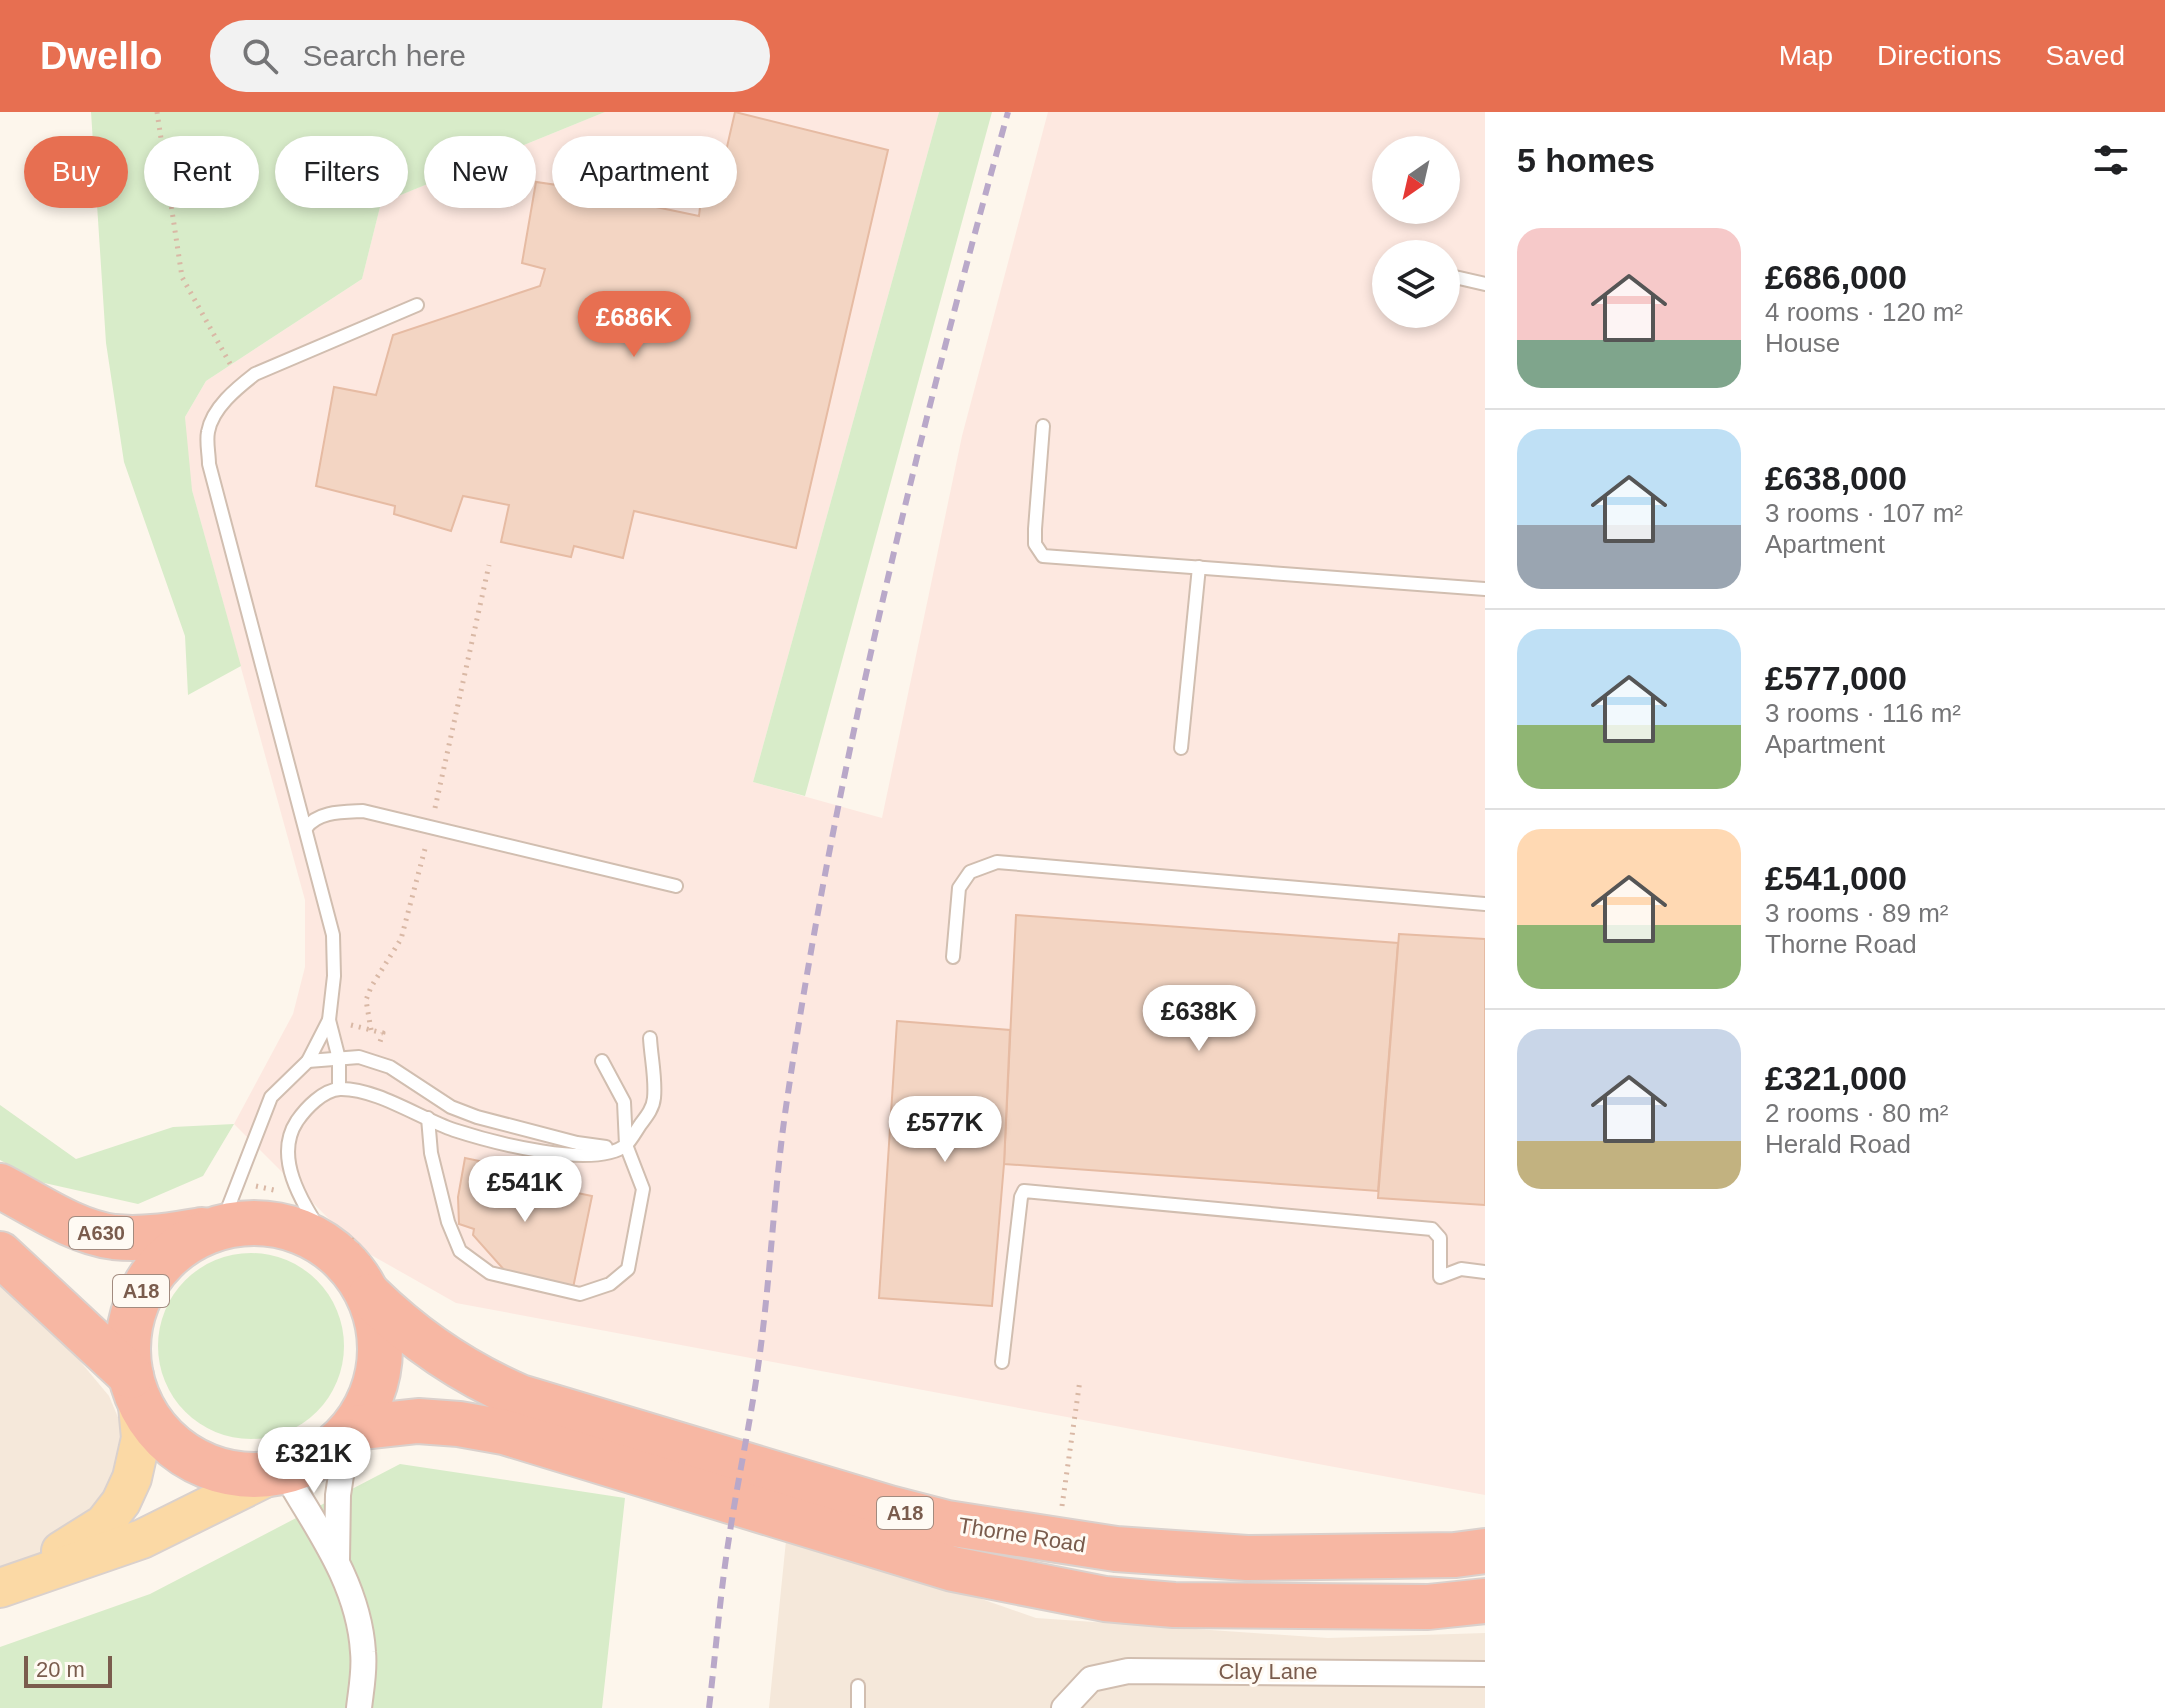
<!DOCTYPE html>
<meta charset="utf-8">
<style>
:root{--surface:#fff;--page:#f2f2f2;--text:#202124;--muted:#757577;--line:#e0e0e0;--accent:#e76f51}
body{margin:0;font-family:Arial,sans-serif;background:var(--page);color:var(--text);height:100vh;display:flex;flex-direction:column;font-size:30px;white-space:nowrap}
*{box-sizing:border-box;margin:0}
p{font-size:26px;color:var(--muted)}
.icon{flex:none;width:44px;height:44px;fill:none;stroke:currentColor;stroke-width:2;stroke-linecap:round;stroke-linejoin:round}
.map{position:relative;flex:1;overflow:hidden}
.details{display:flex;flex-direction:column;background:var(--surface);width:680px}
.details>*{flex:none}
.hud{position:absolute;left:24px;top:24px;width:760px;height:72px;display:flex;gap:16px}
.needle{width:52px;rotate:214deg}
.tools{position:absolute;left:1372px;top:24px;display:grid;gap:16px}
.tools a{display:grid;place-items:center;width:88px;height:88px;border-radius:50%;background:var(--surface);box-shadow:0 4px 12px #0003;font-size:40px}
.scale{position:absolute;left:24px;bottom:20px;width:88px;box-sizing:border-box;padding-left:8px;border:4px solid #7a5c4d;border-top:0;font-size:22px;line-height:28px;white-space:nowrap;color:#7a5c4d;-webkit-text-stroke:6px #fffaf3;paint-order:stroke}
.price{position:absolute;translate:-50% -68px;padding:0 18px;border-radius:28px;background:#fff;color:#222;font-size:26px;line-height:52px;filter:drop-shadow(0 2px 4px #0008)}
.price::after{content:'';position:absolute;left:50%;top:48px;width:24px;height:18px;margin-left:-12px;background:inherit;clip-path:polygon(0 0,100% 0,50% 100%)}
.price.current{background:var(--accent);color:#fff}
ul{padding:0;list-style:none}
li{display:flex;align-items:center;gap:24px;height:200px;padding:0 32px}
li+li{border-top:2px solid var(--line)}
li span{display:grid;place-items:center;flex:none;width:224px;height:160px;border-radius:24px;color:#555}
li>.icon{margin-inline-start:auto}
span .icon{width:96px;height:96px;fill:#fffc;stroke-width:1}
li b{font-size:34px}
h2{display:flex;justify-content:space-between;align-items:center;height:96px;padding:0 32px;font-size:34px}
.tag{padding:0 28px;border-radius:36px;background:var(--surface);box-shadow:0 4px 12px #0003;font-size:28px;line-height:72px}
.tag.current{background:var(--accent);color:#fff}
header{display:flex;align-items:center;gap:48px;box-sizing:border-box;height:112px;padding:0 40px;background:var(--accent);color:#fff}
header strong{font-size:38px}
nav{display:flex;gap:44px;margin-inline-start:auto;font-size:28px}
.search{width:560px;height:72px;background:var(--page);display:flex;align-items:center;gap:20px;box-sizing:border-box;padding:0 28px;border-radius:44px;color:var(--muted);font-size:30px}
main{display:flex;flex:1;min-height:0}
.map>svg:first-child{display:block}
.residential{fill:#f5e8da}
.commercial{fill:#fde8e0;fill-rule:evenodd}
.green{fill:#d8ecc9}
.building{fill:#f3d5c3;stroke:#e6bba3;stroke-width:2}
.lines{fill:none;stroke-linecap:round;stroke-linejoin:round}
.lane-casing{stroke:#d1beb0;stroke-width:16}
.street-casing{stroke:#d1beb0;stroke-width:28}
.primary-casing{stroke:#dad1cd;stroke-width:42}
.highway-casing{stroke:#dad1cd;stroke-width:48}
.path{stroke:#d9b8a5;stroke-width:5;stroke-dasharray:2 6;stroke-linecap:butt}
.lane{stroke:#fff;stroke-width:12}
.street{stroke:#fff;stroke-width:24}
.primary{stroke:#fbd9a5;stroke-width:38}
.highway{stroke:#f7b7a3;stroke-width:44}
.rail{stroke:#b9a8c9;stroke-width:6;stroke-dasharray:12 8;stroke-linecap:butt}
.labels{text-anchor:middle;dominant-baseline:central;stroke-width:6;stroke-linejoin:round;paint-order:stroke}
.shield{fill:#fffaf3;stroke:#a28b7f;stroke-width:2}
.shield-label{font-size:20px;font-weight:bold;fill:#7a5c4d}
.street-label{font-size:22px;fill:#7a5c4d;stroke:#fffaf3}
</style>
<header>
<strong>Dwello</strong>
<div class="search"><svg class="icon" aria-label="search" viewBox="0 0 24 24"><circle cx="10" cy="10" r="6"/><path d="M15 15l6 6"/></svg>Search here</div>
<nav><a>Map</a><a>Directions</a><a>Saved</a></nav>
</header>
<main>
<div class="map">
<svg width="1485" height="1596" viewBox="0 0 1485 1596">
<rect width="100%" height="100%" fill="#fdf6ec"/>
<g class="residential">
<path d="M0,1159L24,1182L109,1284L125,1322L108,1381L5,1477L0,1479Z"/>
<path d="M787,1419L1036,1506L1328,1526L1485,1521V1596H769Z"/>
</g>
<path class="commercial" d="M605,0H939L753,670L882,706L962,324L1048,0H1485V1383L456,1191L357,1135L234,1012L293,902L305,855V788L187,360L185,305L206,269L362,167L381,91ZM1386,38H1446V98H1386ZM1386,142H1446V202H1386Z"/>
<g class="green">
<path d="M91,0H605L381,91L362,167L206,269L185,305L192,378L241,554L188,583L185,524L124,350L106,231Z"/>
<path d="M939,0H992L805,684L753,670Z"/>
<path d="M0,993L76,1047L173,1015L234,1012L203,1064L138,1092L40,1070L0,1048Z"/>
<circle cx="251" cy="1234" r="93"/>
<path d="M400,1352L625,1386L602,1596H0V1535L150,1482Z"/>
</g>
<g class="building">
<path d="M735,0L888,38L796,436L634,399L623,446L574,434L571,445L501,430L509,393L463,384L451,419L394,402L395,394L316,374L334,275L376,283L393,223L540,174L545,157L522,151L536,70L564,74L568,51L612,63L608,85L699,104L700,95L690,92L697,55L721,61Z"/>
<path d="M1016,803L1398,831L1378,1079L1004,1052Z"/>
<path d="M1399,822L1485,827V1093L1378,1086Z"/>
<path d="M897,909L1010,918L1004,1052L992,1194L879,1186Z"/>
<path d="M465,1046L498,1053L491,1083L525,1070L592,1084L573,1176L506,1160L473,1123L474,1117L459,1112L458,1085Z"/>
</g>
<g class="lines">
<defs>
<g id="lane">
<path d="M1446,163L1485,172"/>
<path d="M1043,314L1035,417V432L1043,444L1485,477"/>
<path d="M1181,636L1199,455"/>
<path d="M306,716C318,699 343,700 363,699L676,774"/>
<path d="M953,845L959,776L970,760L997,750L1485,792"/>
<path d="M329,908L339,947V977"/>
<path d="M308,949L359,945L390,955L451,995L477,1005L577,1031L606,1035"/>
<path d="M428,1006L431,1041L448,1110L460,1139L490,1161L580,1182L610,1172L628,1157L643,1077L626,1033L624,990L602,949"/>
<path d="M221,1114L271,985L308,949L329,908L334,864L333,823L209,352C209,342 206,330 208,320C212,296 237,276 255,262L417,193"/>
<path d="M331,1136C310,1101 270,1050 297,1009C306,996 323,978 340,977C376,976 421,1007 454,1018C491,1030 594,1058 626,1033C631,1028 636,1019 640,1013C646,1005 653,997 654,986C656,967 651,945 650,926"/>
<path d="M1002,1250L1021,1085L1024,1079L1432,1117L1440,1126V1165L1461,1157L1485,1160"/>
<path d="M858,1596V1574"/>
</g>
<g id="street">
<path d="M284,1360C317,1416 359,1472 363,1540C365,1558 361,1578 359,1596"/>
<path d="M337,1448L338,1383L347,1324"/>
<path d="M1064,1596L1091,1567L1128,1559L1485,1562"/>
</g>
<g id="primary">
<path d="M61,1439L104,1412L121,1390L132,1366L141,1326L137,1283"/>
<path d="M0,1476L142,1427L273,1362"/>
</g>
<g id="highway">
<path d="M0,1074C35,1092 74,1120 114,1125C144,1128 172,1123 202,1118"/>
<circle cx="254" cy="1237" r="126"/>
<path d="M0,1142L131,1264"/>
<path d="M370,1184C413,1226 464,1261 520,1285L889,1396L947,1411L1116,1437L1247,1446L1455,1443L1485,1439"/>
<path d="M354,1316L418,1309L459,1312L504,1320L953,1457L1105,1487L1174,1493L1428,1495L1485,1489"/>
</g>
</defs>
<use href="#lane" class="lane-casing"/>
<use href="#street" class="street-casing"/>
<use href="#primary" class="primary-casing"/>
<use href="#highway" class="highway-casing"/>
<g class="path">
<path d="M157,0L182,165L233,257"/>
<path d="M435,696L489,453"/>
<path d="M351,913L383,921L380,930"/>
<path d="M371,918L366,888L371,875L401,827L426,733"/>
<path d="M256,1074L278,1079"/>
<path d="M351,1127L371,1150"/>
<path d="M1062,1394L1080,1268"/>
</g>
<use href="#lane" class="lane"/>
<use href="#street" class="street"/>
<use href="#primary" class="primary"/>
<use href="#highway" class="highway"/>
<path class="rail" d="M709,1596C716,1539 720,1482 729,1426C738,1366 751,1308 759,1248C771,1162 774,1074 787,988C836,655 918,325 1008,0"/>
</g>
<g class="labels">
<g class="shield">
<rect x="69" y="1105" width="64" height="32" rx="6"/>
<rect x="113" y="1163" width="56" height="32" rx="6"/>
<rect x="877" y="1385" width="56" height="32" rx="6"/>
</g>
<g class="shield-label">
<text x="101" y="1121">A630</text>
<text x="141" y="1179">A18</text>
<text x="905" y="1401">A18</text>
</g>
<g class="street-label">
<text transform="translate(1022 1423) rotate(9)">Thorne Road</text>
<text x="1268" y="1559">Clay Lane</text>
</g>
</g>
</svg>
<div class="tools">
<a><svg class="needle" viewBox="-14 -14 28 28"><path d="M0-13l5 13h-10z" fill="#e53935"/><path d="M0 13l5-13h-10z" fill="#757577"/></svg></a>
<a><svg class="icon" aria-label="layers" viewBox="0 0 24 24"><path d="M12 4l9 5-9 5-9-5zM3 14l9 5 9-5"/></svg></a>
</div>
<div class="scale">20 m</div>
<b class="price current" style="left:634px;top:247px">£686K</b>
<b class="price" style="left:1199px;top:941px">£638K</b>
<b class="price" style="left:945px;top:1052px">£577K</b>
<b class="price" style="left:525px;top:1112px">£541K</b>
<b class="price" style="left:314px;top:1383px">£321K</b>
<div class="hud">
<a class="tag current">Buy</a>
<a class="tag">Rent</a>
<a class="tag">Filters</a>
<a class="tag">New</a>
<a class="tag">Apartment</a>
</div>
</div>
<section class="details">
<h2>5 homes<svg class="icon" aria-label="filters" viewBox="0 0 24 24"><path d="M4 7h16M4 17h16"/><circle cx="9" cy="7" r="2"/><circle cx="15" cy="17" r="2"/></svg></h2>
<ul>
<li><span style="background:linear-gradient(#f6c9c9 70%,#7fa58c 0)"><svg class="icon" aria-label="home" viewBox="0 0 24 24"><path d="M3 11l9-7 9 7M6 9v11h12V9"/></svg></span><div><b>£686,000</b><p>4 rooms · 120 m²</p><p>House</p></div></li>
<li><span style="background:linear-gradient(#bfe0f5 60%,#9aa5b1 0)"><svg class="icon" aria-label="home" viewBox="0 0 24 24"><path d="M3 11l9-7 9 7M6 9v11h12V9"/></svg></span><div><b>£638,000</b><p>3 rooms · 107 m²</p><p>Apartment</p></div></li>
<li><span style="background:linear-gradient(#bfe0f5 60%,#8fb573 0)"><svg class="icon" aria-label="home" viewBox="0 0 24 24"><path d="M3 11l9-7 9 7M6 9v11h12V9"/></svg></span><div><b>£577,000</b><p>3 rooms · 116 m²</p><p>Apartment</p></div></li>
<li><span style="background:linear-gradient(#ffd9b3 60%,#8fb573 0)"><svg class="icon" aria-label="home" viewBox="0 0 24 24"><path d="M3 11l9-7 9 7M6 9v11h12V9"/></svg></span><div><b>£541,000</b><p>3 rooms · 89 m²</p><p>Thorne Road</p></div></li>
<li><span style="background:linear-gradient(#c9d6e8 70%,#c2b280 0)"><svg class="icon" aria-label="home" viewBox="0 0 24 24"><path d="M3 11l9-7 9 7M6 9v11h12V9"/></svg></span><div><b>£321,000</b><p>2 rooms · 80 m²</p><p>Herald Road</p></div></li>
</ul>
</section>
</main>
